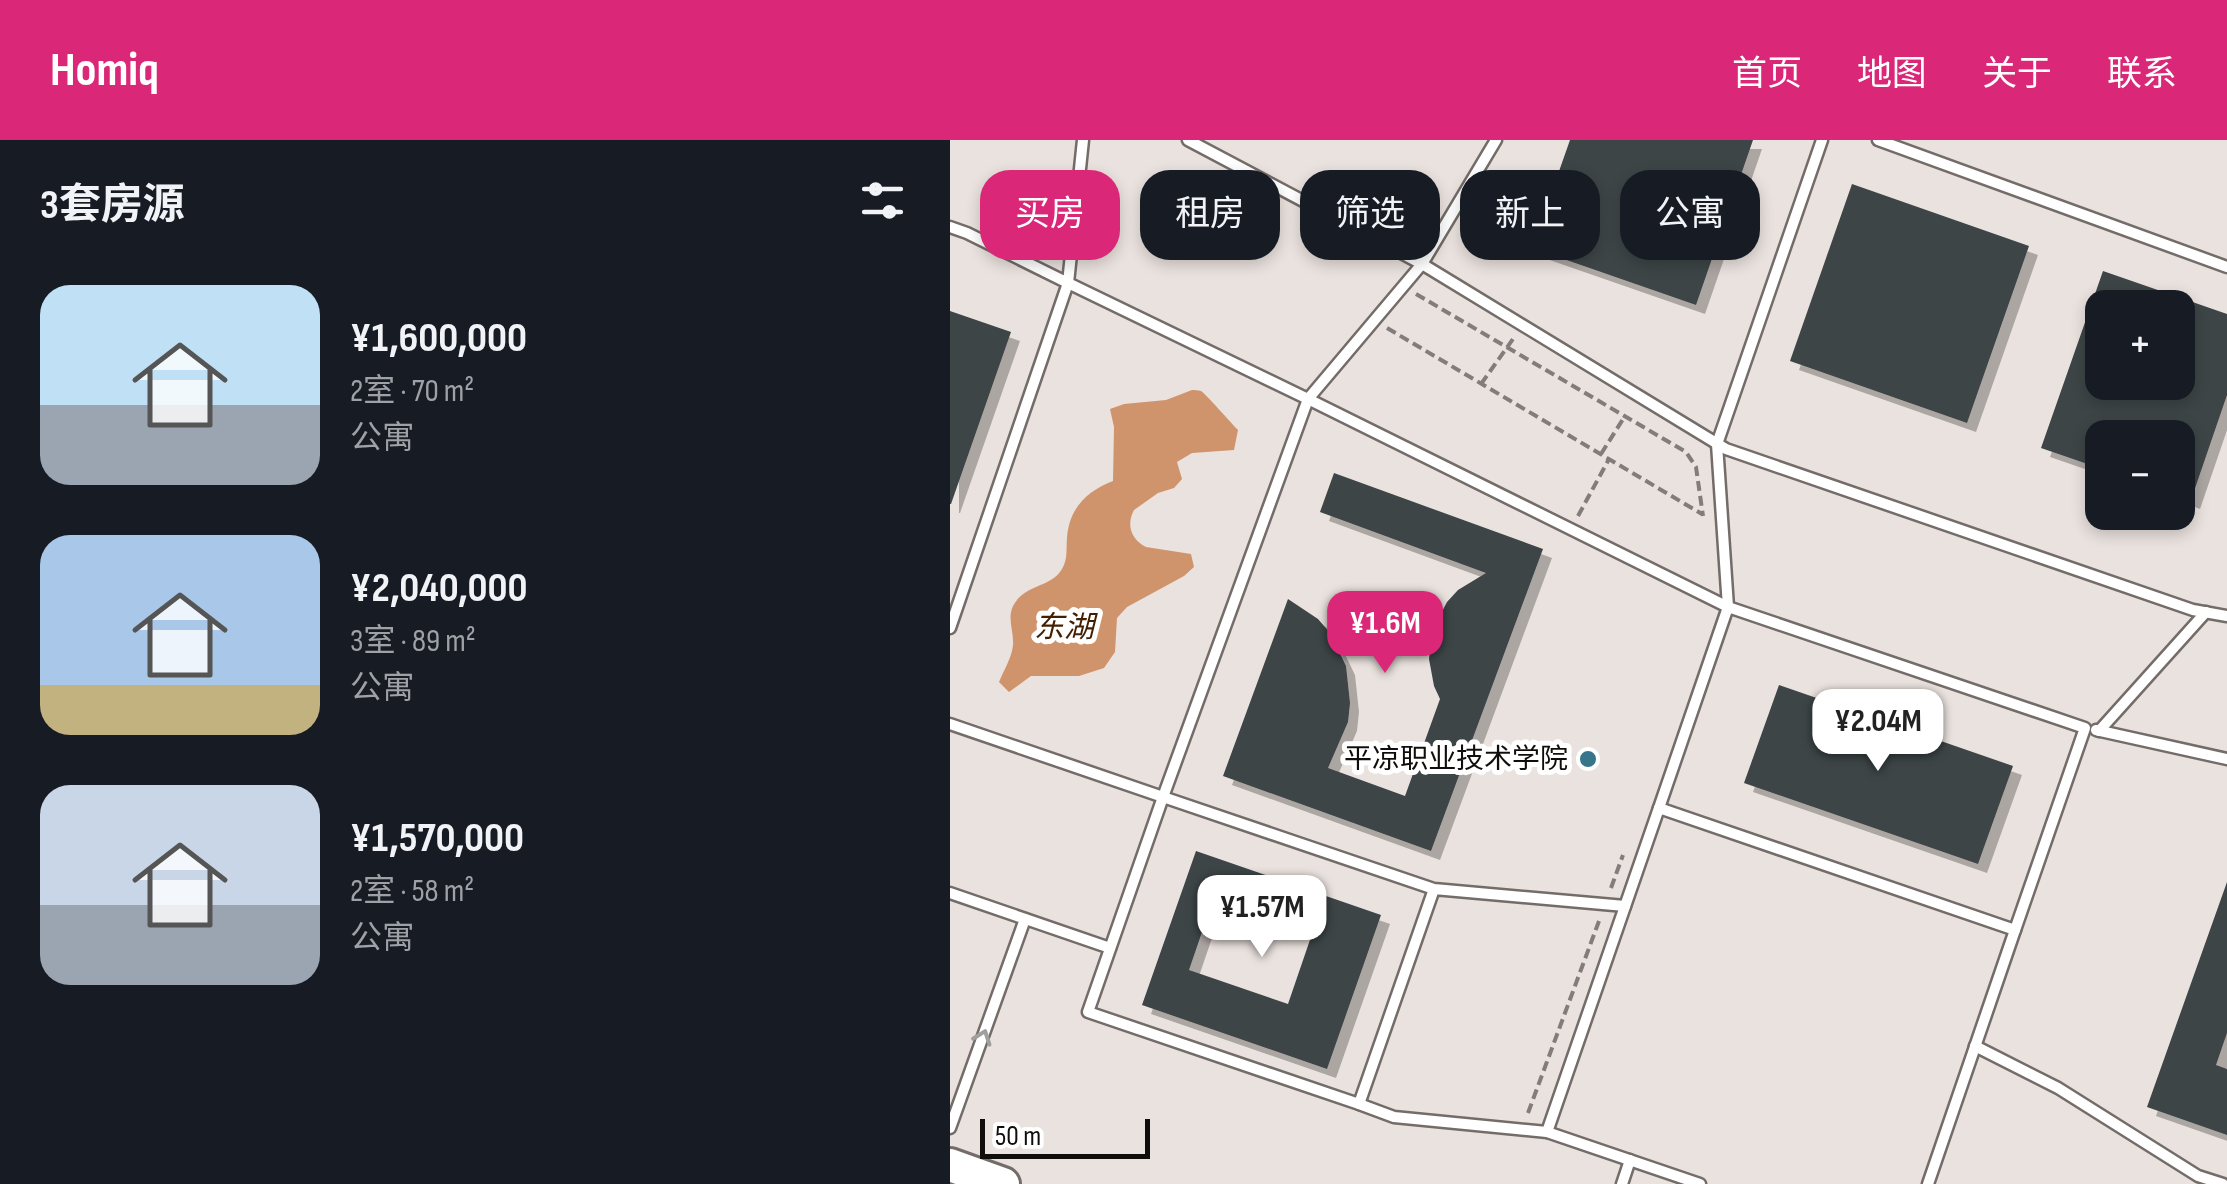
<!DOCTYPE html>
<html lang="zh">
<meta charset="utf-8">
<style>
:root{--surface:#171b24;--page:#242831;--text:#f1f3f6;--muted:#9ea1a6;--accent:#db2777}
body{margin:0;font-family:"Sofia Sans Condensed","Noto Sans SC",sans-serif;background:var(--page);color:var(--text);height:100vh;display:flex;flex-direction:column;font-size:38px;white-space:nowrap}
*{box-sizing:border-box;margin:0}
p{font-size:32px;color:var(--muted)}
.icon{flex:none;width:55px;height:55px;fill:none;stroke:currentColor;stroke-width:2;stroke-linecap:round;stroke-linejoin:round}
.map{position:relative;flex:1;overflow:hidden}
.sheet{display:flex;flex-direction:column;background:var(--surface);width:950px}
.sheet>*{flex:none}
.guide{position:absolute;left:30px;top:30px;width:950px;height:90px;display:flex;gap:20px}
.controls{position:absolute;left:1135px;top:150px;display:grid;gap:20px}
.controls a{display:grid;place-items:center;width:110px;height:110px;border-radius:20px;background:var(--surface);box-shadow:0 5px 15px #0003;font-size:50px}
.scale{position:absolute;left:30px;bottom:25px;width:170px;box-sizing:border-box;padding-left:10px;border:5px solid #100e0c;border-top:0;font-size:28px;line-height:35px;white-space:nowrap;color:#100e0c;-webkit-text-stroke:8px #fff;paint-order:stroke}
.price{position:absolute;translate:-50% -85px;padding:0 22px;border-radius:20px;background:#fff;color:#222;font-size:32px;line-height:65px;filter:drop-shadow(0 2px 5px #0008)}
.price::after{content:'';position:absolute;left:50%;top:60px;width:30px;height:22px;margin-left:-15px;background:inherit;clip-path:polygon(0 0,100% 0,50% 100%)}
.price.on{background:var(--accent);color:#fff}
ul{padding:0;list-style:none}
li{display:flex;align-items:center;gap:30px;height:250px;padding:0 40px}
li span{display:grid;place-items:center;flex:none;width:280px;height:200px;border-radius:30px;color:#555}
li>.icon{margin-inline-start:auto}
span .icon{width:120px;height:120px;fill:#fffc;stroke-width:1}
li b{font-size:42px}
h2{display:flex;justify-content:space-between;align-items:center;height:120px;padding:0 40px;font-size:42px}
.pill{padding:0 35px;border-radius:30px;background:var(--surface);box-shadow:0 5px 15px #0003;font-size:35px;line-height:90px}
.pill.on{background:var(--accent);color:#fff}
header{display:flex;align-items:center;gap:60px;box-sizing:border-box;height:140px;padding:0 50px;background:var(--accent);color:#fff}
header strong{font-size:48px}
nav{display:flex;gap:55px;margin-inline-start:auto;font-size:35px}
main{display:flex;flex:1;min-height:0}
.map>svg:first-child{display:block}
.water{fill:#d0946c}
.building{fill:#3d4447;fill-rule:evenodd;filter:url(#shadow)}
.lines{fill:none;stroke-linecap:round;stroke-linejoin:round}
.service-casing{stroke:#736c68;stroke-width:15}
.primary-casing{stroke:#736c68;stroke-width:38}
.path{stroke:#827d7a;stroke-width:4;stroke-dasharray:10 5;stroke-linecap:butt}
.service{stroke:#fff;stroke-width:10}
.primary{stroke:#fff;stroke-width:32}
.oneway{stroke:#9f9f9e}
.poi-dot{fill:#37758b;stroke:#fff;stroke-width:4}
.labels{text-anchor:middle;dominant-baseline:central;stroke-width:10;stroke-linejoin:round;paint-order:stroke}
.poi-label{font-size:28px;fill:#100e0c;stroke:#fff;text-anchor:end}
.water-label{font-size:30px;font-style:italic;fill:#441e00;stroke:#fff}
</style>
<header>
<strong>Homiq</strong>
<nav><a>首页</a><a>地图</a><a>关于</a><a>联系</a></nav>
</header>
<main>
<section class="sheet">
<h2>3套房源<svg class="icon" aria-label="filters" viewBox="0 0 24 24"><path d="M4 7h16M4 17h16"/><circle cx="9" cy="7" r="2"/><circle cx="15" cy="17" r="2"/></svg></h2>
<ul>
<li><span style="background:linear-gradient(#bfe0f5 60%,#9aa5b1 0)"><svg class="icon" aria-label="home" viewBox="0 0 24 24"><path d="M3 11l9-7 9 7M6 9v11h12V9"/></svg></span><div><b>¥1,600,000</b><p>2室 · 70 m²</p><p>公寓</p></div></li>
<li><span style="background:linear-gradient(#a9c7e8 75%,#c2b280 0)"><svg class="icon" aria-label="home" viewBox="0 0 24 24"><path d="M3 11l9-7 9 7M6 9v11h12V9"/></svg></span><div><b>¥2,040,000</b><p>3室 · 89 m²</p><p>公寓</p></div></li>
<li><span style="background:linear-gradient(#c9d6e8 60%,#9aa5b1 0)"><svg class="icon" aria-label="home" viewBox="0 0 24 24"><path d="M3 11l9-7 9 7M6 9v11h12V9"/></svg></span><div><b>¥1,570,000</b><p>2室 · 58 m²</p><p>公寓</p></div></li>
</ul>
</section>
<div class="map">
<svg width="1277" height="1044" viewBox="0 0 1277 1044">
<defs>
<filter id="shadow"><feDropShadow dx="9" dy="9" stdDeviation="0" flood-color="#0004"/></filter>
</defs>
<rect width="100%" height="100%" fill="#eae2de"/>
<path class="water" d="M242,250C245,250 248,250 251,251C254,252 282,284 288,290L284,310L242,313L227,322L232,339L224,348L208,353L184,370C176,385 181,399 196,407L241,414L244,427L234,436L177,467L167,478L165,512L154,528L129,536H81L59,552L49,542C54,530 62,517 63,505C64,491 57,479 63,466C74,444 101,448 112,429C118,419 116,409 117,398C119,368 137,351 163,341L164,287L160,269L174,264L216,260Z"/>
<g class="building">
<path d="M620,0H803L746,165L582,108Z"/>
<path d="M902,44L1079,106L1017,283L840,221Z"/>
<path d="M1153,131L1277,174V255L1241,360L1228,355V298H1152V329L1091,308ZM1152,168H1228V242H1152Z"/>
<path d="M0,171L61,192L1,364H0Z"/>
<path d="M384,333L593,409L481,711L273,636L338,459L368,479L380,493L396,526L400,563L398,582L378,628L455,656L490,559L484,546L479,519L482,491L497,462L508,450L536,433L370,372Z"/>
<path d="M829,545L1063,626L1028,724L794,643Z"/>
<path d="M246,711L431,775L377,929L192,865ZM264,757L363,791L338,864L239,830Z"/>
<path d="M1277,742V893L1266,925L1277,929V995L1197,967Z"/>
</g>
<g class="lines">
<defs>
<g id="service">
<path d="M238,0L472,124L776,309L1243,470L1277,476"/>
<path d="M546,0L472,124L358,259L778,467"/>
<path d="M928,0L1277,127"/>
<path d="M0,87L17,93L118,143L133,0"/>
<path d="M778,467L767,304L872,0"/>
<path d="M0,488L118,143L358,259L213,657L0,584"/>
<path d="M1146,590L1277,619"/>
<path d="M1149,591L1256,472"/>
<path d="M709,668L778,467L1135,588L1065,790"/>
<path d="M484,749L409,964L138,872L213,657L484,749L675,766"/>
<path d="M0,753L160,808"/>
<path d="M1025,906L1108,948L1248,1036L1273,1044"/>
<path d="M409,964L444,977L597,992L750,1044"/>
<path d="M0,988L75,779"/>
<path d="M597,992L709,668L1065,790L978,1044"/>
<path d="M672,1044L680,1020"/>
</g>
<path id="primary" d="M0,1025L53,1044"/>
</defs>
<use href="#service" class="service-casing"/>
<use href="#primary" class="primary-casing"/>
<g class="path">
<path d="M466,154L736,312L746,327L753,376"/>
<path d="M437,188L752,374"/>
<path d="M531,244L563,199"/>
<path d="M651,314L675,276"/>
<path d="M628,376L659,319"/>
<path d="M661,748L673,715"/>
<path d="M578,973L649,781"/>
</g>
<use href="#service" class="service"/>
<use href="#primary" class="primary"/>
</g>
<defs><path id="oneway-chevron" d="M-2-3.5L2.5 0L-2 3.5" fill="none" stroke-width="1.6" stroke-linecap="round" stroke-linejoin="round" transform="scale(2.5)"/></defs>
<use class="oneway" href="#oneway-chevron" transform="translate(33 897) rotate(-70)"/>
<circle class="poi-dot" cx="638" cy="619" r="10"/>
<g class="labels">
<g class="poi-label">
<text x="618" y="619">平凉职业技术学院</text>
</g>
<g class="water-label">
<text x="114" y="488">东湖</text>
</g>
</g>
</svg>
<div class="controls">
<a>+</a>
<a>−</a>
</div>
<div class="scale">50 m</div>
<b class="price on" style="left:435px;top:536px">¥1.6M</b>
<b class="price" style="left:928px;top:634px">¥2.04M</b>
<b class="price" style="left:312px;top:820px">¥1.57M</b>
<div class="guide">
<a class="pill on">买房</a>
<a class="pill">租房</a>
<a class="pill">筛选</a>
<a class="pill">新上</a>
<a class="pill">公寓</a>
</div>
</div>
</main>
